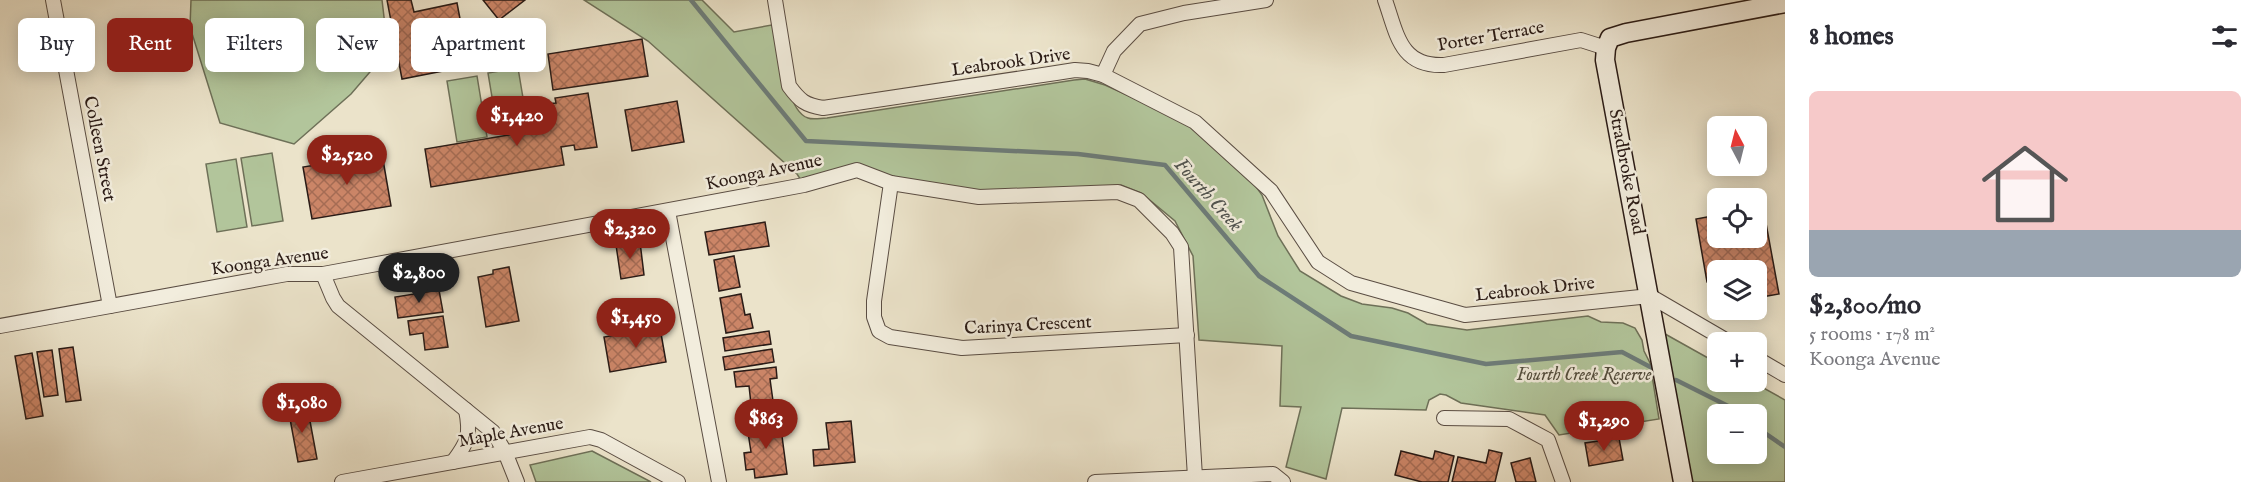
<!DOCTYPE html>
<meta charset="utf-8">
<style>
:root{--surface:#fff;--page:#f2f2f3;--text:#2b2b33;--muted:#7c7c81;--accent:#8f2418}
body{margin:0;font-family:"IM FELL English",serif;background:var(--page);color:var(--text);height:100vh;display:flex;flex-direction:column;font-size:22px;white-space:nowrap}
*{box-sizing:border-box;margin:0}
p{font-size:20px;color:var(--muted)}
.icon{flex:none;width:33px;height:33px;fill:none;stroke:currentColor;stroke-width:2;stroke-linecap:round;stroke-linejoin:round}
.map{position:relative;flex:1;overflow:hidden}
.side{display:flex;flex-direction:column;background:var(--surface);width:480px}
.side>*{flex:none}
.guide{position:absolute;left:18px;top:18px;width:570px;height:54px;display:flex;gap:12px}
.needle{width:39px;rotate:353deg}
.controls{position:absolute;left:1707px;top:116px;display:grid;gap:12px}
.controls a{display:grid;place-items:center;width:60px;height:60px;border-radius:9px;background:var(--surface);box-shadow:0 3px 15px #0003;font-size:30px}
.price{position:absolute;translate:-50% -51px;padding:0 14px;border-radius:21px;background:var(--accent);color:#fff;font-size:20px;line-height:39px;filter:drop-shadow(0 2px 3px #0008)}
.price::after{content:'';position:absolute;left:50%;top:36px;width:18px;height:14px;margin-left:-9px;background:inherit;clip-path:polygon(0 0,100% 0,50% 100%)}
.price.current{background:#222;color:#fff}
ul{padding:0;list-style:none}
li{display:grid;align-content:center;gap:12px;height:318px;padding:0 24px}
li span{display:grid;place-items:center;height:186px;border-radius:9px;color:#555}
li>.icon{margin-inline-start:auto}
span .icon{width:108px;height:108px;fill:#fffc;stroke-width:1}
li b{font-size:26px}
h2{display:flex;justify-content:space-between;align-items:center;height:72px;padding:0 24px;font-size:26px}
.tag{padding:0 21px;border-radius:9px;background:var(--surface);box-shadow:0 3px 15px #0003;font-size:21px;line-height:54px}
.tag.current{background:var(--accent);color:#fff}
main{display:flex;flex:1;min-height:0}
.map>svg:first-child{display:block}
.park{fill:#b2c59b;stroke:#6e7058;stroke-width:1.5;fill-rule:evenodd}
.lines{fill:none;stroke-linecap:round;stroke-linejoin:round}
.stream{stroke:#6d7c79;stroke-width:4.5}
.building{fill:url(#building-cross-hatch);stroke:#2a1b16;stroke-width:1.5}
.minor-casing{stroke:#5a4d43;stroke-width:16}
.secondary-casing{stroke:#2a1b16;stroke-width:21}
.minor{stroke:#f2eddd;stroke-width:14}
.secondary{stroke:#f2eddd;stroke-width:18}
.labels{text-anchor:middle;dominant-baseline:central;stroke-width:5;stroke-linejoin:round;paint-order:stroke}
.street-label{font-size:18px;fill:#2a1b16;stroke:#f2eddd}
.park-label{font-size:18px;font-style:italic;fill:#534e3e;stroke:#f2eddd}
.water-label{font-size:20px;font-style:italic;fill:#515450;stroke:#f2eddd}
</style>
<main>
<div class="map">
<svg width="1785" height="482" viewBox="0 0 1785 482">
<defs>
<pattern id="building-cross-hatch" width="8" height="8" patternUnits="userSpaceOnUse" patternTransform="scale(1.5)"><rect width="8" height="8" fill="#cb8567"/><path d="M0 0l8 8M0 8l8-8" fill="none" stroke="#a56c54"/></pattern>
</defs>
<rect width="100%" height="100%" fill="#ebe3ca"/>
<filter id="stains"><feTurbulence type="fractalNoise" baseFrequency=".00333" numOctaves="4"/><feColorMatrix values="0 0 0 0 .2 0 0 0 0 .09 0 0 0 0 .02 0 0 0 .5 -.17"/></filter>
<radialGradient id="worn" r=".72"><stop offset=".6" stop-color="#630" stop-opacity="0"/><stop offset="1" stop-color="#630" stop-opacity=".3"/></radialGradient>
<g class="park">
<path d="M191,0H382L388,51L351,94L294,144L220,123L190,27Z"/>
<path d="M584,0H702L734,32L777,24C781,45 785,111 808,118C813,120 821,118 827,118L1074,80L1085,79L1105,85L1193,125L1247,174L1262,195L1278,236L1300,271L1341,296L1362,304L1392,308L1408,313L1427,324L1467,330L1588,316L1601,322L1623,323L1635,328L1642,340L1644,351L1650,363L1659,419L1559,435L1545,415L1461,403L1446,395L1440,394L1429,400L1426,410L1342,408L1326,479L1286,467L1301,407L1280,406L1282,346L1199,340L1193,256L1175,221L1141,193L1121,185L979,197L856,171L804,185L797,174L648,41Z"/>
<path d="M518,68L528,128L498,133L488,73Z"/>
<path d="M477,76L487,137L457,142L447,81Z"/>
<path d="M272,153L283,221L252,226L241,158Z"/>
<path d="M236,159L247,227L217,232L206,164Z"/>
<path d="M1658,330L1717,363L1718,381H1751L1785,400V482H1689ZM1718,414H1756V453H1718Z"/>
<path d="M592,451L651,482H536L530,465Z"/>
</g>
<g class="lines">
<g class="stream">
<path d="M691,0L806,141L1078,154L1165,165L1259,276L1351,336L1486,364L1622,352L1656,370"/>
<path d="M1676,380L1728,406L1739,414"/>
<path d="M1756,427L1785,447"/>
</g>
</g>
<g class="building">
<path d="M387,0H411L414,12L457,3L469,66L402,79Z"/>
<path d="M483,0H525L499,20Z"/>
<path d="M642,39L648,76L553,90L548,54Z"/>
<path d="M588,93L597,147L575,150L574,145L561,147L564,165L431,187L425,149L550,128L546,104L556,103L555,98Z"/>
<path d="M677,101L684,142L632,151L625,110Z"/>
<path d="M382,154L391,206L312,219L303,167Z"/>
<path d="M1763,207L1779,294L1756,298V270H1718V280L1707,282L1696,219L1718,215V237H1756V208Z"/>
<path d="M765,222L769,246L709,255L705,232Z"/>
<path d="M640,242L644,275L621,279L616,245Z"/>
<path d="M734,256L740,287L719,291L714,260Z"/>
<path d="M509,267L519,321L486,327L478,277L493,274V270Z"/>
<path d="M439,290L443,312L398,318L395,297Z"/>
<path d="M741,294L745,315L750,314L753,328L726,333L720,298Z"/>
<path d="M443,316L448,347L425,350L423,333L410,335L408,321Z"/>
<path d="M659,322L666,362L610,372L604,337L644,330L643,325Z"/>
<path d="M769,331L771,344L725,351L723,338Z"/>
<path d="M73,347L81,400L66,402L59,349Z"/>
<path d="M772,349L774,362L725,370L723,357Z"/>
<path d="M52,350L58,395L44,397L37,352Z"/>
<path d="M32,353L43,416L26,419L15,356Z"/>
<path d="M776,367L777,378L770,379L773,401L751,404L749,386L736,387L734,372Z"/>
<path d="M307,405L317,459L298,462L288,408Z"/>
<path d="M780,421L787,474L755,478L754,469L746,470L744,453L751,452L747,426Z"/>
<path d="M851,421L855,462L814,466L813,450L829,449L826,423Z"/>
<path d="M1619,438L1623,460L1589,466L1585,443Z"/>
<path d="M1489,450L1502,453L1495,482H1452L1458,457L1486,463Z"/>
<path d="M1401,451L1433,459L1435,451L1454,456L1448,482H1422L1395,475Z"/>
<path d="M1530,458L1536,482H1516L1511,463Z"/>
</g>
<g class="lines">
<defs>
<g id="minor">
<path d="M53,0L110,306"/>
<path d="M775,0L789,86C800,101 805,105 823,108L1056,73L1075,70L1088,71L1103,75L1195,122L1271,191L1318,262L1351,283L1465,315L1650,296L1729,342"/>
<path d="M1385,0C1397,34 1400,67 1444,65L1581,40L1606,48"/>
<path d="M1103,75L1114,51L1140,24L1184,13L1266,0"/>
<path d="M891,183L874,301V317L879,331L890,337L962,348L1187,335"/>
<path d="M668,211L719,482"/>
<path d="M323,274L333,298L338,306L493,432L505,452L517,482"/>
<path d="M0,326L287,274H323L804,185L857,170L891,183L979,197L1118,192L1139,200L1172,233L1181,247L1195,477"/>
<path d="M1756,358L1785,375"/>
<path d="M1444,418L1509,419L1548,440L1563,482"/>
<path d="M453,462C468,442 471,435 466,410"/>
<path d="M342,482L590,437L601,440L678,482"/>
<path d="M1095,482L1273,474L1283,482"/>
</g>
<path id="secondary" d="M1683,482L1605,60L1606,48L1610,38L1626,33L1785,3"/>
</defs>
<use href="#minor" class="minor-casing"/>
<use href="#secondary" class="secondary-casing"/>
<use href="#minor" class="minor"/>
<use href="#secondary" class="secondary"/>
</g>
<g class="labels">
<g class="street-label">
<text transform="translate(1491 37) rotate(-10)">Porter Terrace</text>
<text transform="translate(1011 63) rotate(-8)">Leabrook Drive</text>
<text transform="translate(99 149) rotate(79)">Colleen Street</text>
<text transform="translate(1626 172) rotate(79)">Stradbroke Road</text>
<text transform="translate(764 173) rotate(-12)">Koonga Avenue</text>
<text transform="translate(270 262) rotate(-8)">Koonga Avenue</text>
<text transform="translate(1535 290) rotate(-6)">Leabrook Drive</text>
<text transform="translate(1028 326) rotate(-3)">Carinya Crescent</text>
<text transform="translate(511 433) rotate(-10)">Maple Avenue</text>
</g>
<g class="park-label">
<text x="1584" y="375">Fourth Creek Reserve</text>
</g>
<g class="water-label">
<text transform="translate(1208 195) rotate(48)">Fourth Creek</text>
</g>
</g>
<rect width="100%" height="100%" filter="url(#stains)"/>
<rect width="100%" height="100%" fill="url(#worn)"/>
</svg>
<div class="controls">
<a><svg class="needle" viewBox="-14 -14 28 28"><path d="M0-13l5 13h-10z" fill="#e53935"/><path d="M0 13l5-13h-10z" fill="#7c7c81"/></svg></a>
<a><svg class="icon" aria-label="locate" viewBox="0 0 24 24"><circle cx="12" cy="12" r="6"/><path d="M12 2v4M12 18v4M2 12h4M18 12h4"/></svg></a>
<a><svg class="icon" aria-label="layers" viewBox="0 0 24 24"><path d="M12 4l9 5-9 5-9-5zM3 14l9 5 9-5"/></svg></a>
<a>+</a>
<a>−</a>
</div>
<b class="price" style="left:517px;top:147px">$1,420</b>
<b class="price" style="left:347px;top:186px">$2,520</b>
<b class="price" style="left:630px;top:260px">$2,320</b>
<b class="price current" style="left:419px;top:304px">$2,800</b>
<b class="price" style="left:636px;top:349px">$1,450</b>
<b class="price" style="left:302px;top:434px">$1,080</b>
<b class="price" style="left:766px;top:450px">$863</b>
<b class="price" style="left:1604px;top:452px">$1,290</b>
<div class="guide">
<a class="tag">Buy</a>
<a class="tag current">Rent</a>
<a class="tag">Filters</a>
<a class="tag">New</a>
<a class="tag">Apartment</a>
</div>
</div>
<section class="side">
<h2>8 homes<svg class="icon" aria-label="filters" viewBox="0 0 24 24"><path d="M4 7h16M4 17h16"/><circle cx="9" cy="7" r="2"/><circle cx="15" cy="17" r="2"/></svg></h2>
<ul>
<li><span style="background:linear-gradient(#f6c9c9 75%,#9aa5b1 0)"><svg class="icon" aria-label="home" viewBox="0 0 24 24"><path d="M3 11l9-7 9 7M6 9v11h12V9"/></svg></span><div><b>$2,800/mo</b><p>5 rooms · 178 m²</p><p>Koonga Avenue</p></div></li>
</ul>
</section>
</main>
